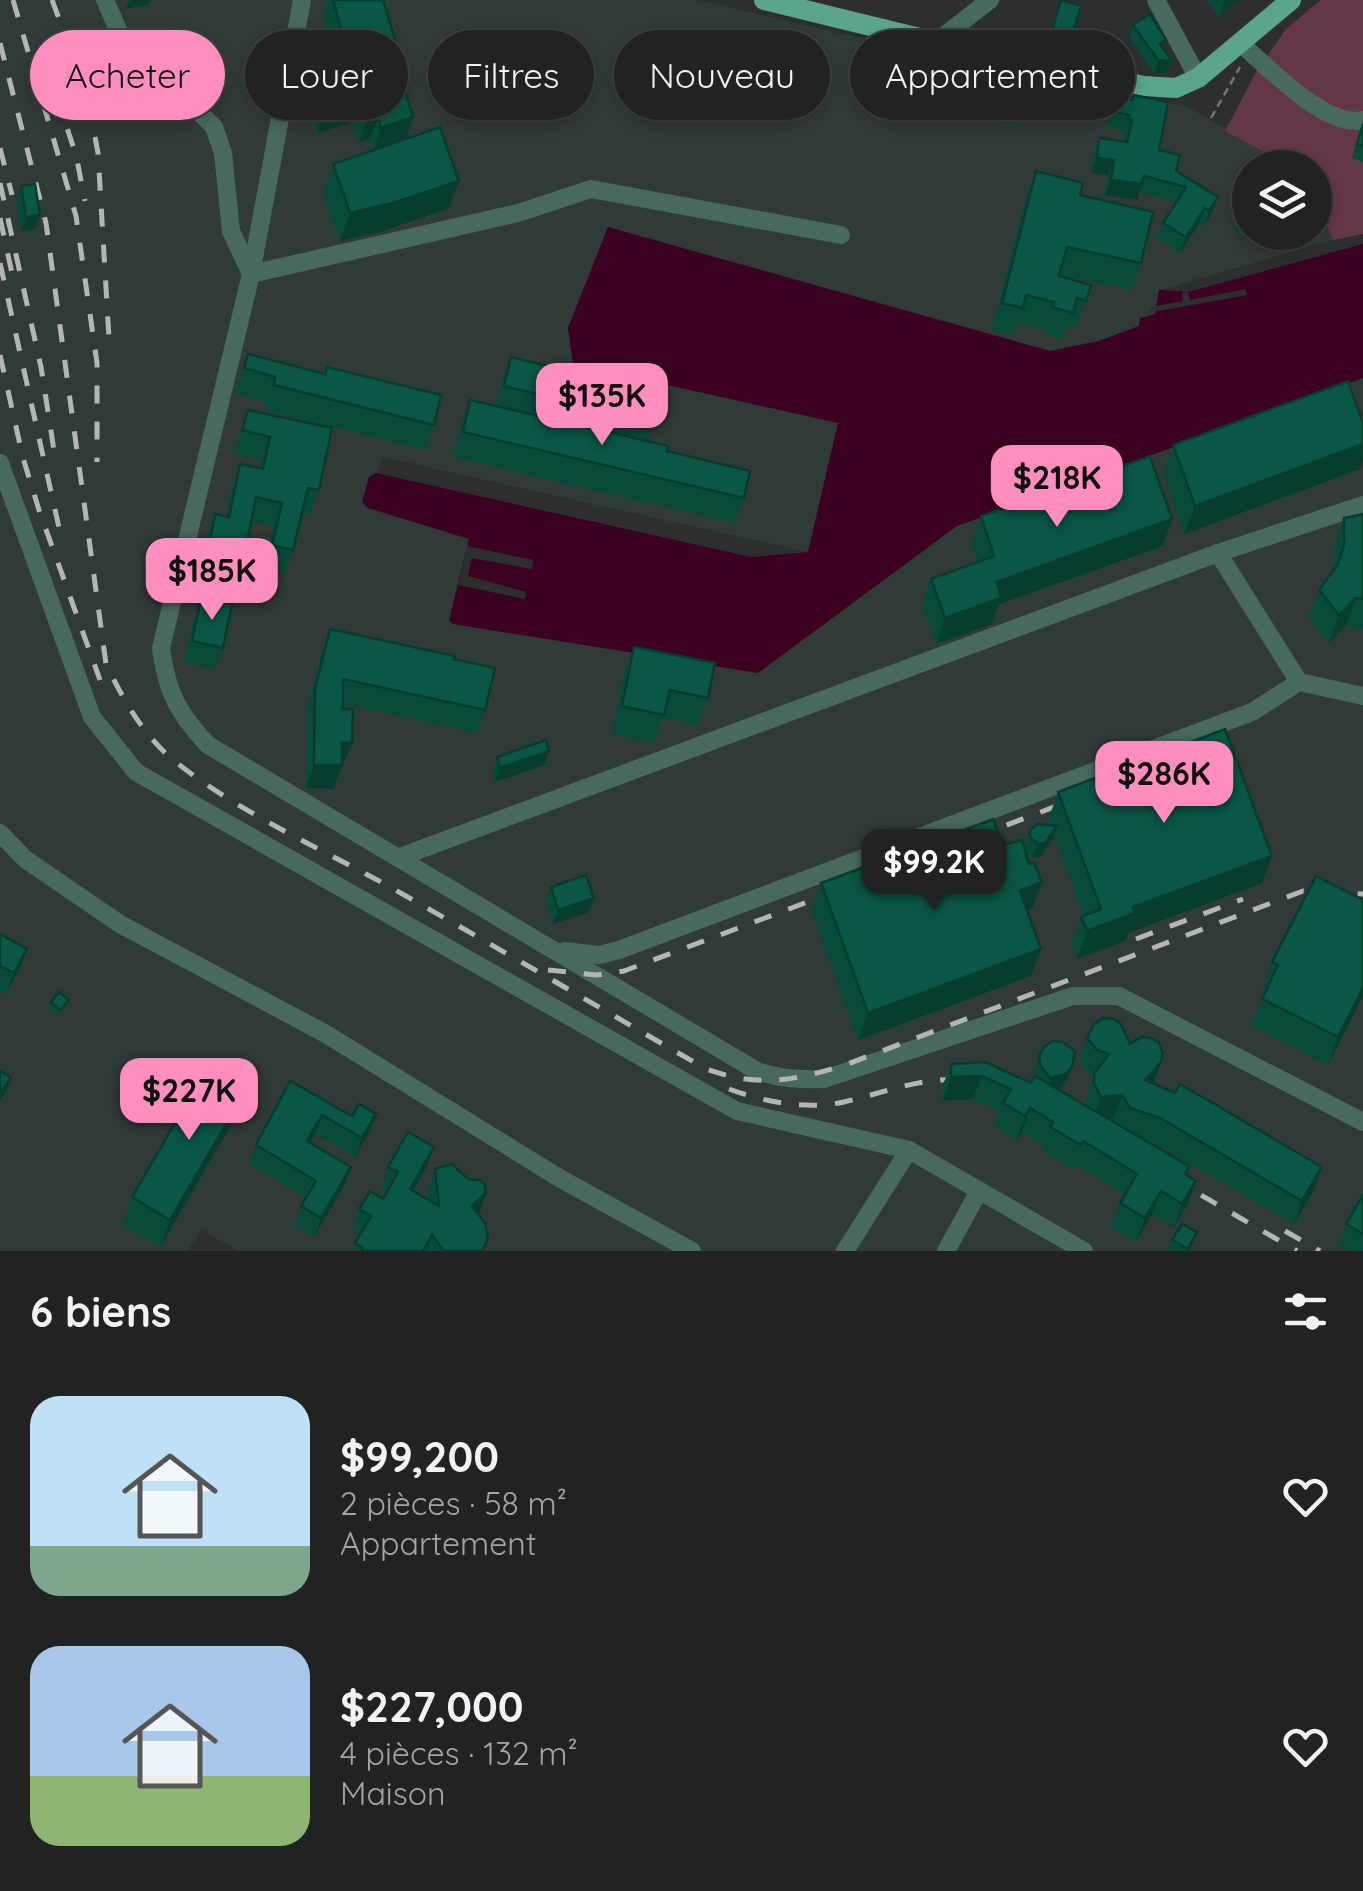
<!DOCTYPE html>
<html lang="fr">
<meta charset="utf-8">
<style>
:root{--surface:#212322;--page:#2d2f2f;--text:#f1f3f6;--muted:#a2a4a5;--line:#3e4040;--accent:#fe8ebd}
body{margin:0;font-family:Quicksand,sans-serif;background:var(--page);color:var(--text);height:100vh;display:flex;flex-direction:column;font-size:38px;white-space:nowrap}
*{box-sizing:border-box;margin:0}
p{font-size:32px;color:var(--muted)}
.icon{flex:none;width:55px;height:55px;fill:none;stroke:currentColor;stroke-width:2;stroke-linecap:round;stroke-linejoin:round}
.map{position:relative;height:1251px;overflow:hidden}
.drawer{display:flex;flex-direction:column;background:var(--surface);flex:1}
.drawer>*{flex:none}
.top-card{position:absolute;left:30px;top:30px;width:1305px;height:90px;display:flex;gap:20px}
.fabs{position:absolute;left:1232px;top:150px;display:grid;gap:20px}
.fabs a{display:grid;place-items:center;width:100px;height:100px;border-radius:50%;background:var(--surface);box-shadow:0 5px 15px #0003,0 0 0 2px var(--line);font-size:50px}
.price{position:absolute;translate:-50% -85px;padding:0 22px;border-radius:20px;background:var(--accent);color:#111;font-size:32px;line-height:65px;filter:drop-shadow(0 2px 5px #0008)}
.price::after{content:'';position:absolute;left:50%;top:60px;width:30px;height:22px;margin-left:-15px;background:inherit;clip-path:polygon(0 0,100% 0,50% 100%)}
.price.selected{background:#222;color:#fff}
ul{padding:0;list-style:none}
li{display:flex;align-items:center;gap:30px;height:250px;padding:0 30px}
li span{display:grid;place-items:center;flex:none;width:280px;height:200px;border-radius:30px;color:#555}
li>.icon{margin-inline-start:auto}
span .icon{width:120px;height:120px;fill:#fffc;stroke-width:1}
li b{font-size:42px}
h2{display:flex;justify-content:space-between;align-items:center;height:120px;padding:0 30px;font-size:42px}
.tag{padding:0 35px;border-radius:45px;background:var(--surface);box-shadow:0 5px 15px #0003,0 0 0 2px var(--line);font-size:35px;line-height:90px}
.tag.selected{background:var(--accent);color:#111}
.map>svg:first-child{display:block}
.built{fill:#303a37}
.green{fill:#643649}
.water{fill:#3c0120}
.pier{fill:#2c2f2e}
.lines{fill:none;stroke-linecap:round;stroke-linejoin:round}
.path{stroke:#747675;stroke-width:2.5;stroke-dasharray:8 5;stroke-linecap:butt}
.minor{stroke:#48695e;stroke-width:18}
.major{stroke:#5ba48d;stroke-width:20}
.rail{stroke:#b4b6b5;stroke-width:5;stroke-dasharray:18 18;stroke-linecap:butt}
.wall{fill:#084b3a}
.shaded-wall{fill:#063d30}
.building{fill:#095744;stroke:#063d30;stroke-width:2.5}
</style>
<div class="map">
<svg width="1363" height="1251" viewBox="0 0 1363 1251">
<rect width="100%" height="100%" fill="#2c2f2e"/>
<path class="built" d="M0,0H698L927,54L1186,106L1292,167L1250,168V232H1315V198L1333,240L1160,290L1155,314L1139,326L1099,341L1050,351L608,228L573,364L838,423L808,552L383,457L365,502L470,529L465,620L957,526L1363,378V1251H238L202,1230L187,1251H0Z"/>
<path class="green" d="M1321,0H1363V234L1333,240L1315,198V168L1292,167L1225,131L1256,72L1286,29Z"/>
<path class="water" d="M608,227L1050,351L1099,341L1139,326L1140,318L1155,314L1159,290L1188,292L1363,244V378L957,526L758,673L453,624L449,620L469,539L368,508L362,502L369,477L376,473L751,557L808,552L838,423L573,364L568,328Z"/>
<g class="pier">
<path d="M1246,289L1247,295L1148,313L1151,307L1183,301L1182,293L1188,292L1190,300Z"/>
<path d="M467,546L533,560L532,569L472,558L468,576L526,592L525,599L458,585Z"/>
</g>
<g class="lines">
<path class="path" d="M1211,118L1240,67"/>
<g class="minor">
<path d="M105,0L119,32L214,127L223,153L231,231L251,274L518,213L591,189L841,235"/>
<path d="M302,0L251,274L161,648C167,692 177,712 208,745L757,1071C779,1079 800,1080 824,1079L1073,996H1119L1363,1122"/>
<path d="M1156,0L1198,78"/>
<path d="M936,42L990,0"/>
<path d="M1240,43C1267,66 1326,129 1363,120"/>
<path d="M0,463L92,717L136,772L737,1111L909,1150L1084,1251"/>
<path d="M1218,553L1299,682L1363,696"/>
<path d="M0,833L25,859L120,924L326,1034L561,1179L692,1251"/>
<path d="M400,857L1218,553L1363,505"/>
<path d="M565,951L599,955L619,950L1252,712L1299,682"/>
<path d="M845,1251L909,1150"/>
<path d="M946,1251L979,1191"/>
</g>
<path class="major" d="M764,0L936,42L1144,86L1176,88L1198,78L1291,0"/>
<g class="rail">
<path d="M13,0L76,216L97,363V462"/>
<path d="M52,0L87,94L98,153L109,338"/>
<path d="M0,43L46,223L106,664C124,701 144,737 177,763C238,811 313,845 381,882C490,943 598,1007 706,1069C760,1088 792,1081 845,1065L1303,891L1363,894"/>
<path d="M56,95L76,155L85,201"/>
<path d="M0,148L12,195"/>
<path d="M0,183L41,367L55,457"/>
<path d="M0,218L13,278"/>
<path d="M0,263L62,541"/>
<path d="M0,355L23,458L39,510L100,680"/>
<path d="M973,838L1080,797"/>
<path d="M1136,939L1243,899"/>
<path d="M548,970L597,975L624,971L842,889"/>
<path d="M729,1089C764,1102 807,1110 844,1102C887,1092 929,1074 974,1081"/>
<path d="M1170,1177L1297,1251"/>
<path d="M1285,1231L1320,1251"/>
</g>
</g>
<g class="wall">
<path d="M328,0H383L409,85L406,93L374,149L370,139L359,142L352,122L317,133L311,116L319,95L344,87L323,14Z"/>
<path d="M1061,0L1071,39L1066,53L1046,47Z"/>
<path d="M1206,0H1239L1219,17Z"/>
<path d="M1133,25L1163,48L1167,74L1154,73L1129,38Z"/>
<path d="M884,37L1030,98L1020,126L868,93L874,64Z"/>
<path d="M1116,97L1176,171L1218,197L1212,213L1204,226L1199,224L1180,253L1157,238L1163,223L1177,202L1139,192L1137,200L1105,195L1108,175L1091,173L1094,153L1099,138L1125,142L1126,135H1123L1124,130L1107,127Z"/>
<path d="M1363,123V162L1352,158Z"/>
<path d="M333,164L449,208L383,231L340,241L323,192Z"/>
<path d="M1036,171L1080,195L1141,263L1132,290L1060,274L1059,276L1086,301L1076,327L1068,325L1063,339L1043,333L1044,329L1018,322L1013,335L992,330L1026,198Z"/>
<path d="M21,186L40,215L35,229L21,231L16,200Z"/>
<path d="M1241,189L1250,192V232H1285L1281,242L1235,231L1238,215L1232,213Z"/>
<path d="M248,354L434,425L425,450L265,410L266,402L235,393Z"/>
<path d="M511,357L654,422L647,441L667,451L744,498L734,523L453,457L461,425L470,400L496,406L503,378Z"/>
<path d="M248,410L319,490L310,514L302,512L293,550L285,573L264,569L273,526L251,521L246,548L237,571L201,564L207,538L215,514L226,517L232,488L240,464L260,468L261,460L234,453Z"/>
<path d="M1173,445L1360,469L1184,534L1163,473Z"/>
<path d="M1363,514V629L1346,625L1329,643L1309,618L1319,590L1334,569V546L1344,518Z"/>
<path d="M981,516L1172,519L1163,546L999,604L992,624L936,644L922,605L931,579L978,562L971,543Z"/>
<path d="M201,598L223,648L215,669L184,662L194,618Z"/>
<path d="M330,629L454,659L485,710L477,733L343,704L344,766H342L333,789L306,788L307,711L322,652Z"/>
<path d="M634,647L708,698L698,725L663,718L654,743L612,734L624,674Z"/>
<path d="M549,751L544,765L495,782L492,771L497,757Z"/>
<path d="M1058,792L1262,883L1128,933L1125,941L1077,959L1071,944L1081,917L1084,916L1054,836L1040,857L1032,858L1026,852L1029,864L1042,882L1032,909L1027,911L1031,976L858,1040L811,910L821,883L1003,845L1025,848L1030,830L1050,825L1048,820Z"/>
<path d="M551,887L594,898L589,912L553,924L545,901Z"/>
<path d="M0,934L27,949L19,970L6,994L0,991Z"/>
<path d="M1272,962L1363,996L1328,1065L1252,1026L1265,991L1262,990Z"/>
<path d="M69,1000L66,1007L58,1017L48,1009L51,1002Z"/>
<path d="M1087,1038L1130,1044L1154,1083L1322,1167L1314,1190L1294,1224L1151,1141L1140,1137L1186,1175L1188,1204L1174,1227L1152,1215L1136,1242L1111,1227L1120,1203L1125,1195L1075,1165L1072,1169L1042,1150L1044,1145L1022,1132L1017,1140L994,1126L1000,1112L973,1099L943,1101L942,1087L951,1064L1031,1083L1035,1076L1034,1070L1039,1056L1067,1081L1061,1088L1057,1089L1085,1106L1086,1098L1094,1075L1089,1074L1079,1061Z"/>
<path d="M290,1081L369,1133L355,1157L315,1134L310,1143L344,1186L314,1237L294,1225L306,1198L249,1164L256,1145Z"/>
<path d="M247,1088L237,1115L160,1247L122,1225L132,1197Z"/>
<path d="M434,1147L426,1168L413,1191L429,1200L428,1190L435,1169L479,1214L488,1238L484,1251H352L360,1235L352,1230L359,1209L383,1199L387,1191L381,1188L388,1167Z"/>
<path d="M1363,1195V1251H1349L1339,1245L1346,1224Z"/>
<path d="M1172,1240L1192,1246L1189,1251H1168Z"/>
</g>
<g class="shaded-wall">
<path d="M129,0H154L150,1L148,5L126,9Z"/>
<path d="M1225,0H1239L1219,17Z"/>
<path d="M1158,60L1172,61L1167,74L1154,73Z"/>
<path d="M360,101L352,122L317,133L324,112Z"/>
<path d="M378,117L370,139L359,142L367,121Z"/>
<path d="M413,117L406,139L374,149L381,128Z"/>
<path d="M1097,158L1114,160L1108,175L1091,173Z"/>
<path d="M1111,180L1142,184L1137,200L1105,195Z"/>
<path d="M459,181L449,208L383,231L340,241L350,213Z"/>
<path d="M1218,197L1212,213L1204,226L1209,211Z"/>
<path d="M1205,208L1199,224L1180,253L1186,237Z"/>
<path d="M40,215L35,229L21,231L26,217Z"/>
<path d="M1363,444V460L1360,469L1184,534L1195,506Z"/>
<path d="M1172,519L1163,546L999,604L992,624L936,644L945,618L997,582Z"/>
<path d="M1356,598L1346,625L1329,643L1339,615Z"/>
<path d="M342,743H352L333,789L306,788L314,765Z"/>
<path d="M549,751L544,765L495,782L500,768Z"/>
<path d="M1057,826L1052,840L1040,857L1032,858L1038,844Z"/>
<path d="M1272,856L1262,883L1128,933L1125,941L1077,959L1087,931L1133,907Z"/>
<path d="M1042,882L1032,909L1010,918L1020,891Z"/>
<path d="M594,898L589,912L553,924L558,910Z"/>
<path d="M27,949L19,970L6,994L14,973Z"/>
<path d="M1041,949L1031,976L858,1040L868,1013Z"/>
<path d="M1363,988V996L1328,1065L1338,1037Z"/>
<path d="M1161,1062L1153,1086L1145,1080Z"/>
<path d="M1072,1067L1067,1081L1061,1088L1045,1092L1050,1078Z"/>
<path d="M982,1076L973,1099L943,1101L951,1077Z"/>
<path d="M11,1078L6,1092L0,1100V1094Z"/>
<path d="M247,1088L237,1115L160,1247L170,1220Z"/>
<path d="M1122,1095L1114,1118L1093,1120L1101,1097Z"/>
<path d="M1030,1108L1022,1132L1017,1140L1025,1116Z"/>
<path d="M376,1114L369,1133L355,1157L362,1138Z"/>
<path d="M322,1115L315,1134L300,1160L307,1141Z"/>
<path d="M434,1147L426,1168L402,1210L410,1189Z"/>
<path d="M351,1167L344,1186L314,1237L321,1218Z"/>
<path d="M1322,1167L1314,1190L1294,1224L1302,1201Z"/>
<path d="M1196,1181L1188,1204L1174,1227L1182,1204Z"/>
<path d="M1161,1191L1152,1215L1136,1242L1145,1218Z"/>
<path d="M486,1193L479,1214L472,1206Z"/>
</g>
<g class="building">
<path d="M333,0H383L409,85L404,87L413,117L381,128L378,117L367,121L360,101L324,112L319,95L356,83Z"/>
<path d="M1061,0L1081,6L1071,39L1051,33Z"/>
<path d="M1150,14L1166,40L1160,44L1172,61L1158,60L1133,25Z"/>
<path d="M884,37L1036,70L1030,98L878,65Z"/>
<path d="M1133,95L1168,102L1159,150L1180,155L1176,171L1218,197L1209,211L1205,208L1186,237L1163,223L1186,187L1144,176L1142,184L1111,180L1114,160L1097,158L1099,138L1127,142L1132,120L1128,119L1129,115L1113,112L1116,97L1132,100Z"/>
<path d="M1363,124V146L1357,144Z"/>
<path d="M440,127L459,181L393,203L350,213L333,164Z"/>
<path d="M1036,171L1083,183L1080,195L1153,212L1141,263L1067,247L1059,276L1091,285L1086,301L1077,298L1073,313L1052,307L1054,302L1026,295L1023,308L1002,303Z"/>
<path d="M35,184L40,215L26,217L21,186Z"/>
<path d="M1241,189L1250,192V222L1239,219L1242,203L1236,200Z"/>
<path d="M248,354L325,374L327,367L441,395L434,425L274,385L275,377L244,368Z"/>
<path d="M511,357L661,394L654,422L504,386Z"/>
<path d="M1348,381L1363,423V444L1195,506L1173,445Z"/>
<path d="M470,400L668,446L667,451L750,471L744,498L463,432Z"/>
<path d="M248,410L332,428L319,490L308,488L293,550L272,545L282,503L256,497L246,548L210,541L215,514L229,517L240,464L263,469L270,437L242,430Z"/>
<path d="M1150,456L1172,519L997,582L1001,598L945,618L931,579L994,556L981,516Z"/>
<path d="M1363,514V599L1356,598L1339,615L1319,590L1338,564L1344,545V518Z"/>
<path d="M201,598L232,604L223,648L192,641Z"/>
<path d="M330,629L455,656L454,659L495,668L485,710L343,679V709H353L352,743H342V765H314L315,688Z"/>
<path d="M634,647L715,663L708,698L670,690L664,715L622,706Z"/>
<path d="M1225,729L1272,856L1133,907L1135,913L1087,931L1081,917L1101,909L1058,792Z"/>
<path d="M546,740L549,751L500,768L497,757Z"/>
<path d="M993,819L1003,845L1022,840L1029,864L1034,862L1042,882L1020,891L1041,949L868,1013L821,883Z"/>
<path d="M1037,824L1057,826L1045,843L1038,844L1030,837V830Z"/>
<path d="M586,875L594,898L558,910L551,887Z"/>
<path d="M1316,876L1363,900V988L1338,1037L1262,999L1278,965L1272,962Z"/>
<path d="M0,934L27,949L14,973L0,966Z"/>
<path d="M59,992L69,1000L60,1010L51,1002Z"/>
<path d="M1103,1018L1113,1019L1121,1024L1130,1044L1141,1037L1151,1038L1159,1043L1163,1053L1161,1062L1145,1080L1175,1093L1180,1084L1322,1167L1302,1201L1160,1118L1130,1108L1122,1095L1101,1097L1094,1084V1074L1109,1054L1097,1050L1087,1038L1094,1024Z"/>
<path d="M1052,1041L1062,1042L1075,1051L1072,1067L1066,1074L1050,1078L1040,1065L1039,1056L1044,1047Z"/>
<path d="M985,1062L1031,1083L1035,1076L1189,1166L1185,1174L1196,1181L1182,1204L1161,1191L1145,1218L1120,1203L1137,1174L1083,1141L1081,1145L1050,1127L1053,1122L1030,1108L1025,1116L1003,1103L1011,1089L982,1076L951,1077V1064Z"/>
<path d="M208,1066L247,1088L170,1220L132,1197Z"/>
<path d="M0,1070L11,1078L0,1094Z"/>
<path d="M290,1081L352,1116L359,1104L376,1114L362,1138L322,1115L307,1141L351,1167L321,1218L301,1206L316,1181L256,1145Z"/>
<path d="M408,1132L434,1147L410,1189L439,1206L435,1169L452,1164L468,1179L480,1180L485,1185L486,1193L472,1206L485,1223L488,1238L482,1251H444L432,1235L423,1251H362L363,1248L355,1243L371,1216L359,1209L370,1191L383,1199L398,1172L388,1167Z"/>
<path d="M1363,1195V1234L1346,1224Z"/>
<path d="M1182,1224L1197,1232L1188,1249L1172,1240Z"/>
</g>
</svg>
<div class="fabs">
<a><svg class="icon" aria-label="layers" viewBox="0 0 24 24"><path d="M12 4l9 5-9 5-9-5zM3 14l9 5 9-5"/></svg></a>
</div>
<b class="price" style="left:602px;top:448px">$135K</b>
<b class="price" style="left:1057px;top:530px">$218K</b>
<b class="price" style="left:212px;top:623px">$185K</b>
<b class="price" style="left:1164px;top:826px">$286K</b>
<b class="price selected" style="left:934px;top:914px">$99.2K</b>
<b class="price" style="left:189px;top:1143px">$227K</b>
<div class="top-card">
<a class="tag selected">Acheter</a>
<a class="tag">Louer</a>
<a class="tag">Filtres</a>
<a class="tag">Nouveau</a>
<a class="tag">Appartement</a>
</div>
</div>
<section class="drawer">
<h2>6 biens<svg class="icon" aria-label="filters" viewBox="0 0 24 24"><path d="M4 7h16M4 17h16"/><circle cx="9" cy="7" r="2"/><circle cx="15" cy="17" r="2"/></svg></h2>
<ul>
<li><span style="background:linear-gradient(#bfe0f5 75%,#7fa58c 0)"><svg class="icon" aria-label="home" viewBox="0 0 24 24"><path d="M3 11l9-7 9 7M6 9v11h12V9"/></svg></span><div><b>$99,200</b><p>2 pièces · 58 m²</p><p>Appartement</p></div><svg class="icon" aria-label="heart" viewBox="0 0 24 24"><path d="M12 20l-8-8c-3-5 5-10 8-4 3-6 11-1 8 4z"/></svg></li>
<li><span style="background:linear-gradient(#a9c7e8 65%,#8fb573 0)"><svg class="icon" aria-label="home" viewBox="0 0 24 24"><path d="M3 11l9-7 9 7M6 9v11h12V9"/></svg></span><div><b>$227,000</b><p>4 pièces · 132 m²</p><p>Maison</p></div><svg class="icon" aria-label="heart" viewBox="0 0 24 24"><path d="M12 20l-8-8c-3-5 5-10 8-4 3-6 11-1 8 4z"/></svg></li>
</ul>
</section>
